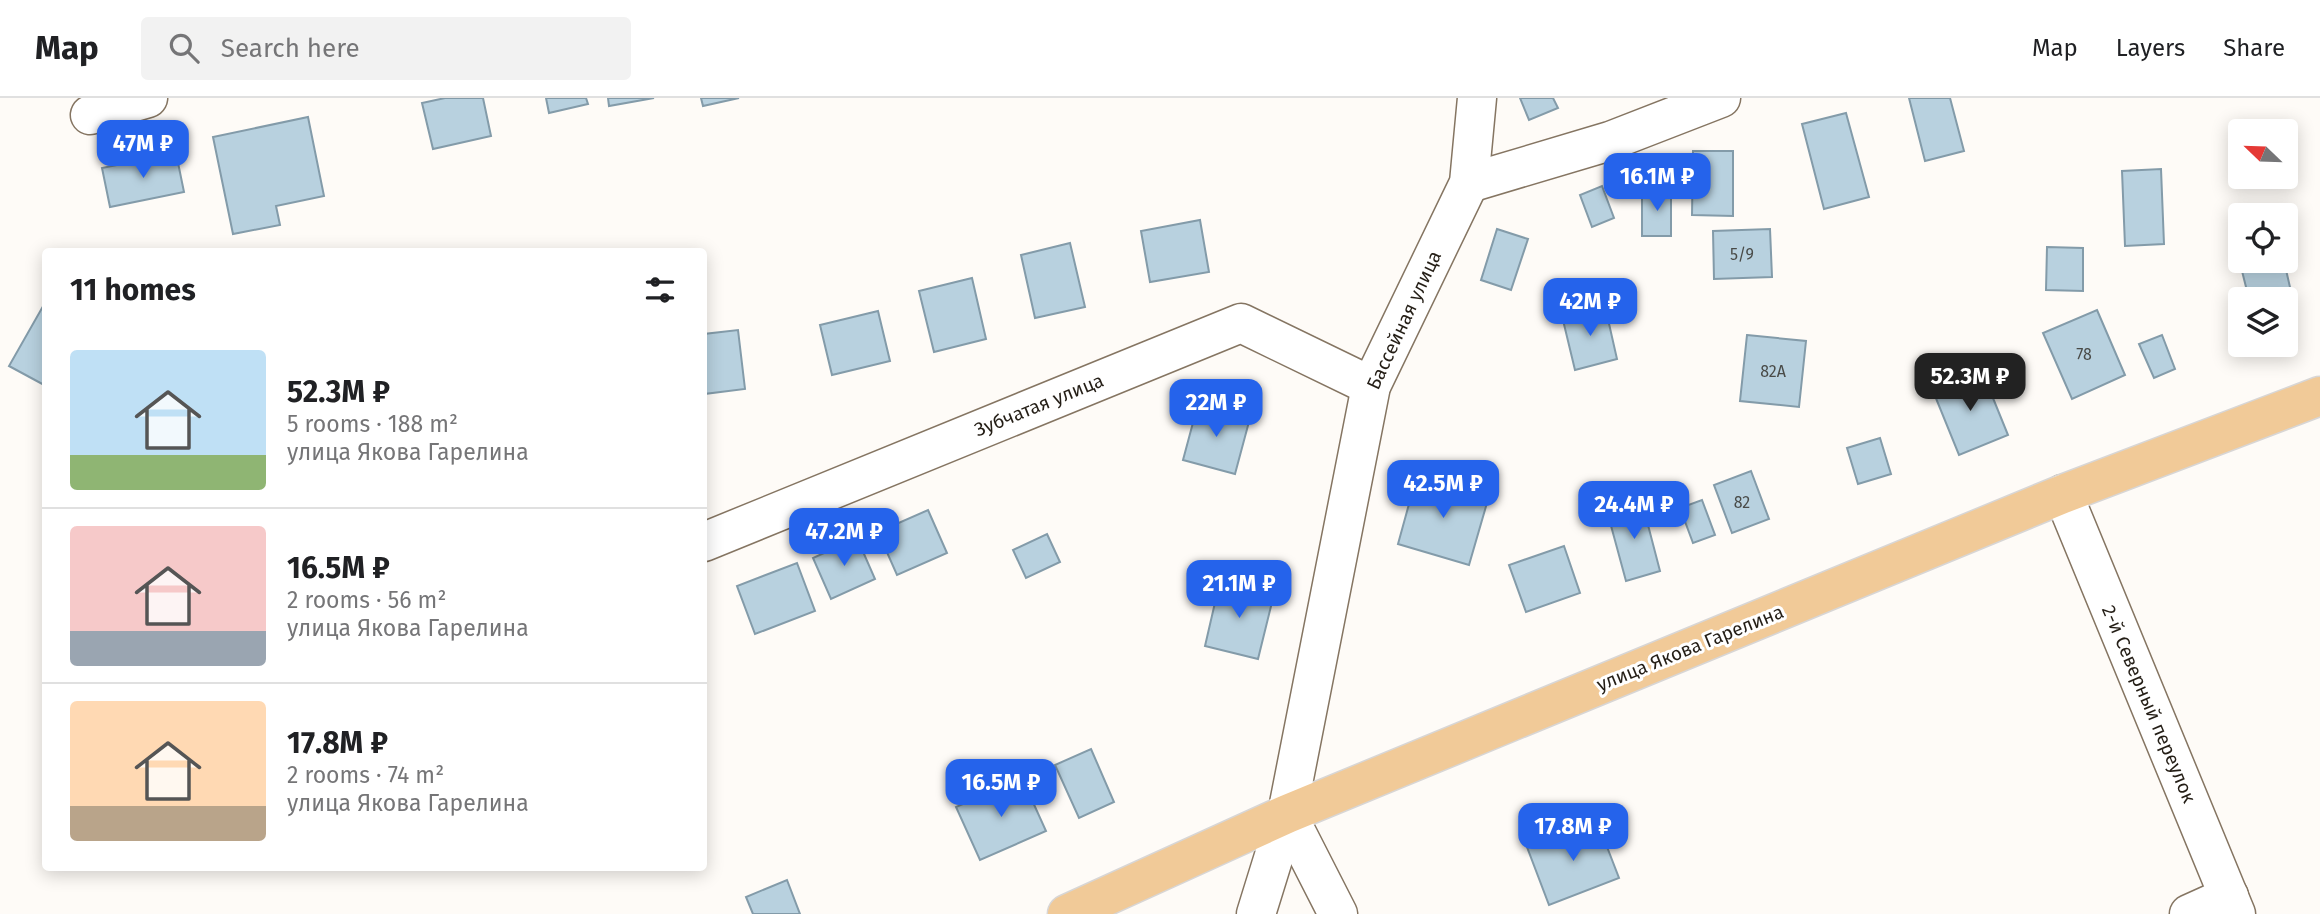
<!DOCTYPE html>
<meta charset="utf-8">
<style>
:root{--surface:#fff;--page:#f2f2f2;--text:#202124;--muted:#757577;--line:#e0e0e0;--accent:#2563eb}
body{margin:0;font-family:"Fira Sans",sans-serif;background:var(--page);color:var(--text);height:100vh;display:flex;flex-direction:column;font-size:26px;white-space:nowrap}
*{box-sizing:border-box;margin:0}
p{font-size:23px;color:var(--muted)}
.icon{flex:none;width:38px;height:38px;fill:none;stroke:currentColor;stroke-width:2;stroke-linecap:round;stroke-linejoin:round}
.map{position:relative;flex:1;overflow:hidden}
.sheet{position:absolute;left:42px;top:150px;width:665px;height:623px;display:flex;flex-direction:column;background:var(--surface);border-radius:7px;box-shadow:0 4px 18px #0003}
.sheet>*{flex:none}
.needle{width:46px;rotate:293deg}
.fabs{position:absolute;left:2228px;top:21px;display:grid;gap:14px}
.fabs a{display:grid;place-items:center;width:70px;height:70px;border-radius:7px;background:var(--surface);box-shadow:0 4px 18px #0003;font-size:35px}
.price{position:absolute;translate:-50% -60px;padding:0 16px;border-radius:14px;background:var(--accent);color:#fff;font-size:23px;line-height:46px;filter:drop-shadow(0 2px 4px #0008)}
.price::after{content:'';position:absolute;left:50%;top:42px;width:21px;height:16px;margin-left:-10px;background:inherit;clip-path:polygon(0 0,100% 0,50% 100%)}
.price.active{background:#222;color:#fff}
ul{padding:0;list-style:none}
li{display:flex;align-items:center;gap:21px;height:175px;padding:0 28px}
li+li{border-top:2px solid var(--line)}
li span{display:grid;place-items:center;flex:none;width:196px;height:140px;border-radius:7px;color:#555}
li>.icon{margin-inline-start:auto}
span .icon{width:84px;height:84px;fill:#fffc;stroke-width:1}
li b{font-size:30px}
h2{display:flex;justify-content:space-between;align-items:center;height:84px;padding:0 28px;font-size:30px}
header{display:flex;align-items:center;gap:42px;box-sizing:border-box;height:98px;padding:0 35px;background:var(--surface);border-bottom:2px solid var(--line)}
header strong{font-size:33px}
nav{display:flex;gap:38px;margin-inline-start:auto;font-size:24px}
.search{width:490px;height:63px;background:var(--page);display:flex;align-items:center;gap:18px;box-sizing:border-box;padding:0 24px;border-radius:7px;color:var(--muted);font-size:26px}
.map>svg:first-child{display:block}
.building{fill:#b8d1df;stroke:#839ba9;stroke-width:2}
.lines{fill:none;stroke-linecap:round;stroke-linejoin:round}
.minor-casing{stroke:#857562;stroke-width:41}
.major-casing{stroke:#d8d6d5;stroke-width:41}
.minor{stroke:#fff;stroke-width:38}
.major{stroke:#f1ca98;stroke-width:38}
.labels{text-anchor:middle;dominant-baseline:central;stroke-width:6;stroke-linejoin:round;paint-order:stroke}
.number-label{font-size:16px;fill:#494b48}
.street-label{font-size:19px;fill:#241e16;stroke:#fff}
</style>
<header>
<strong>Map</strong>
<div class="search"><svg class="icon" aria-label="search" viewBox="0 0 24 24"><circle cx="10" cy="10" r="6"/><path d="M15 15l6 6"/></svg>Search here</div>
<nav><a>Map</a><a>Layers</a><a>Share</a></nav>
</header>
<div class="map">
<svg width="2320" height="816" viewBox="0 0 2320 816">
<rect width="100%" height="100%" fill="#fefbf7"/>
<g class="building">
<path d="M445,0H483L491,38L433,51L422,5Z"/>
<path d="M546,0H586L588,6L549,15Z"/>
<path d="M608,0H654L609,8Z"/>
<path d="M701,0H739L703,8Z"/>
<path d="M1520,0H1553L1558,10L1529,22Z"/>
<path d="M1909,0H1950L1964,53L1925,63Z"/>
<path d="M1846,15L1869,99L1824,111L1802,26Z"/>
<path d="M308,19L324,98L276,108L280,127L233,136L213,39Z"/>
<path d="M1693,53H1733V118L1692,117Z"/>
<path d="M176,55L184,94L110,109L102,70Z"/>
<path d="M2161,71L2164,146L2125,148L2122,73Z"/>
<path d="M1602,88L1614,120L1592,129L1580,97Z"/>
<path d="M1671,92V138H1642V93Z"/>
<path d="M1200,122L1209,174L1150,184L1141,133Z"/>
<path d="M1497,131L1528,141L1511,192L1481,182Z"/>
<path d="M1770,131L1772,179L1714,181L1713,133Z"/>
<path d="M2240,131V163H2284L2295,211L2286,214V201H2249L2232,133Z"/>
<path d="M1070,145L1085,209L1035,220L1021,157Z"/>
<path d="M2047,149L2083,150V193L2046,192Z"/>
<path d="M972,180L986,241L934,254L919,193Z"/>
<path d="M46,203V288L9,268Z"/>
<path d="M1605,208L1617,261L1575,272L1562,218Z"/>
<path d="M2097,212L2125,277L2072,301L2043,235Z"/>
<path d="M878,213L890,263L832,277L820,227Z"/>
<path d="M738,232L745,291L704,296V236Z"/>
<path d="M1747,237L1806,243L1799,309L1740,303Z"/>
<path d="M2162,237L2175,271L2154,280L2139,246Z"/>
<path d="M1982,273L2008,337L1959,357L1933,293Z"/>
<path d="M1198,306L1250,320L1235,376L1183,362Z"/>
<path d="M1880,340L1891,376L1858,386L1847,350Z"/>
<path d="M1751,373L1769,421L1732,435L1714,387Z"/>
<path d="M1417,377L1489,398L1469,467L1398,446Z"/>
<path d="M1702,402L1715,437L1693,445L1680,410Z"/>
<path d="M1642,404L1660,473L1626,483L1607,413Z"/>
<path d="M928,412L947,455L897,477L878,434Z"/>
<path d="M1047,436L1060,464L1026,480L1013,452Z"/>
<path d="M857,440L875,481L831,501L813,460Z"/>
<path d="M1564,448L1580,495L1526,514L1509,467Z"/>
<path d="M797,465L815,513L755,536L737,488Z"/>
<path d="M1220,483L1274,496L1258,561L1205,548Z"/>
<path d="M1091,651L1114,704L1079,720L1055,667Z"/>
<path d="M1022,680L1046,733L980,762L956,709Z"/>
<path d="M1597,723L1619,780L1549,807L1527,749Z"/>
<path d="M787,782L800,816H753L746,799Z"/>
</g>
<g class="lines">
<defs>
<g id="minor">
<path d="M90,17L148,0"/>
<path d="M1469,85L1610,43L1721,0"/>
<path d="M2063,396L2236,816"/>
<path d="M704,444L1241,225L1371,288"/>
<path d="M1287,716L1338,816"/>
<path d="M1256,816L1287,716L1371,288L1469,85L1477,0"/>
<path d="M2189,816L2229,798"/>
</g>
<path id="major" d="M1067,816L1287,716L2063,396L2320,298"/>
</defs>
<use href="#minor" class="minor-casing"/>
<use href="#major" class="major-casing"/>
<use href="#minor" class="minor"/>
<use href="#major" class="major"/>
</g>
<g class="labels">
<g class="number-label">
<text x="1742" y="156">5/9</text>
<text x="2084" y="256">78</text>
<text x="1773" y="273">82А</text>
<text x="1742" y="404">82</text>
</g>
<g class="street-label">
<text transform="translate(1404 222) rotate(-65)">Бассейная улица</text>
<text transform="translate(1039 307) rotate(-22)">Зубчатая улица</text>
<text transform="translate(1690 550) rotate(-22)">улица Якова Гарелина</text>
<text transform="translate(2149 606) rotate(67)">2-й Северный переулок</text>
</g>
</g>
</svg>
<div class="fabs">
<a><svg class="needle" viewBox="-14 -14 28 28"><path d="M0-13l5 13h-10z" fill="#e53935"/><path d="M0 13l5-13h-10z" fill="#757577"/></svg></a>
<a><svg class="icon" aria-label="locate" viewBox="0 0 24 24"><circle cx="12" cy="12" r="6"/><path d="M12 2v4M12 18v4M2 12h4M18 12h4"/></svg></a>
<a><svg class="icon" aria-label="layers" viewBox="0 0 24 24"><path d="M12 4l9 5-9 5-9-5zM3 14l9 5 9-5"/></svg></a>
</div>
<b class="price" style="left:143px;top:82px">47M ₽</b>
<b class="price" style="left:1657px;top:115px">16.1M ₽</b>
<b class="price" style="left:1590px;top:240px">42M ₽</b>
<b class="price active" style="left:1970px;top:315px">52.3M ₽</b>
<b class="price" style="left:1216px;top:341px">22M ₽</b>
<b class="price" style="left:1443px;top:422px">42.5M ₽</b>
<b class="price" style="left:1634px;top:443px">24.4M ₽</b>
<b class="price" style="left:844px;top:470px">47.2M ₽</b>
<b class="price" style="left:1239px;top:522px">21.1M ₽</b>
<b class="price" style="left:1001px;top:721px">16.5M ₽</b>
<b class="price" style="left:1573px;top:765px">17.8M ₽</b>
<section class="sheet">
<h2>11 homes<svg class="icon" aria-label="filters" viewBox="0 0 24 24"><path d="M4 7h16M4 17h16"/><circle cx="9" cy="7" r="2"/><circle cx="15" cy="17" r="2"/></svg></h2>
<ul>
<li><span style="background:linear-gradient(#bfe0f5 75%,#8fb573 0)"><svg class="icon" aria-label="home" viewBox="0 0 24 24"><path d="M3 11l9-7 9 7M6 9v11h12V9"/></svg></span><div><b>52.3M ₽</b><p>5 rooms · 188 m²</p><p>улица Якова Гарелина</p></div></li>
<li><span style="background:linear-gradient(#f6c9c9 75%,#9aa5b1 0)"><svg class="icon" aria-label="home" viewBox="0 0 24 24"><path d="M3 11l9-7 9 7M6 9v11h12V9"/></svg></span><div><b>16.5M ₽</b><p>2 rooms · 56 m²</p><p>улица Якова Гарелина</p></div></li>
<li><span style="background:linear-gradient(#ffd9b3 75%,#b9a48a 0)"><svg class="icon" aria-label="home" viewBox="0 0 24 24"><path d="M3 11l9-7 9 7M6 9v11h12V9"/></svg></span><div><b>17.8M ₽</b><p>2 rooms · 74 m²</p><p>улица Якова Гарелина</p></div></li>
</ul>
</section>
</div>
